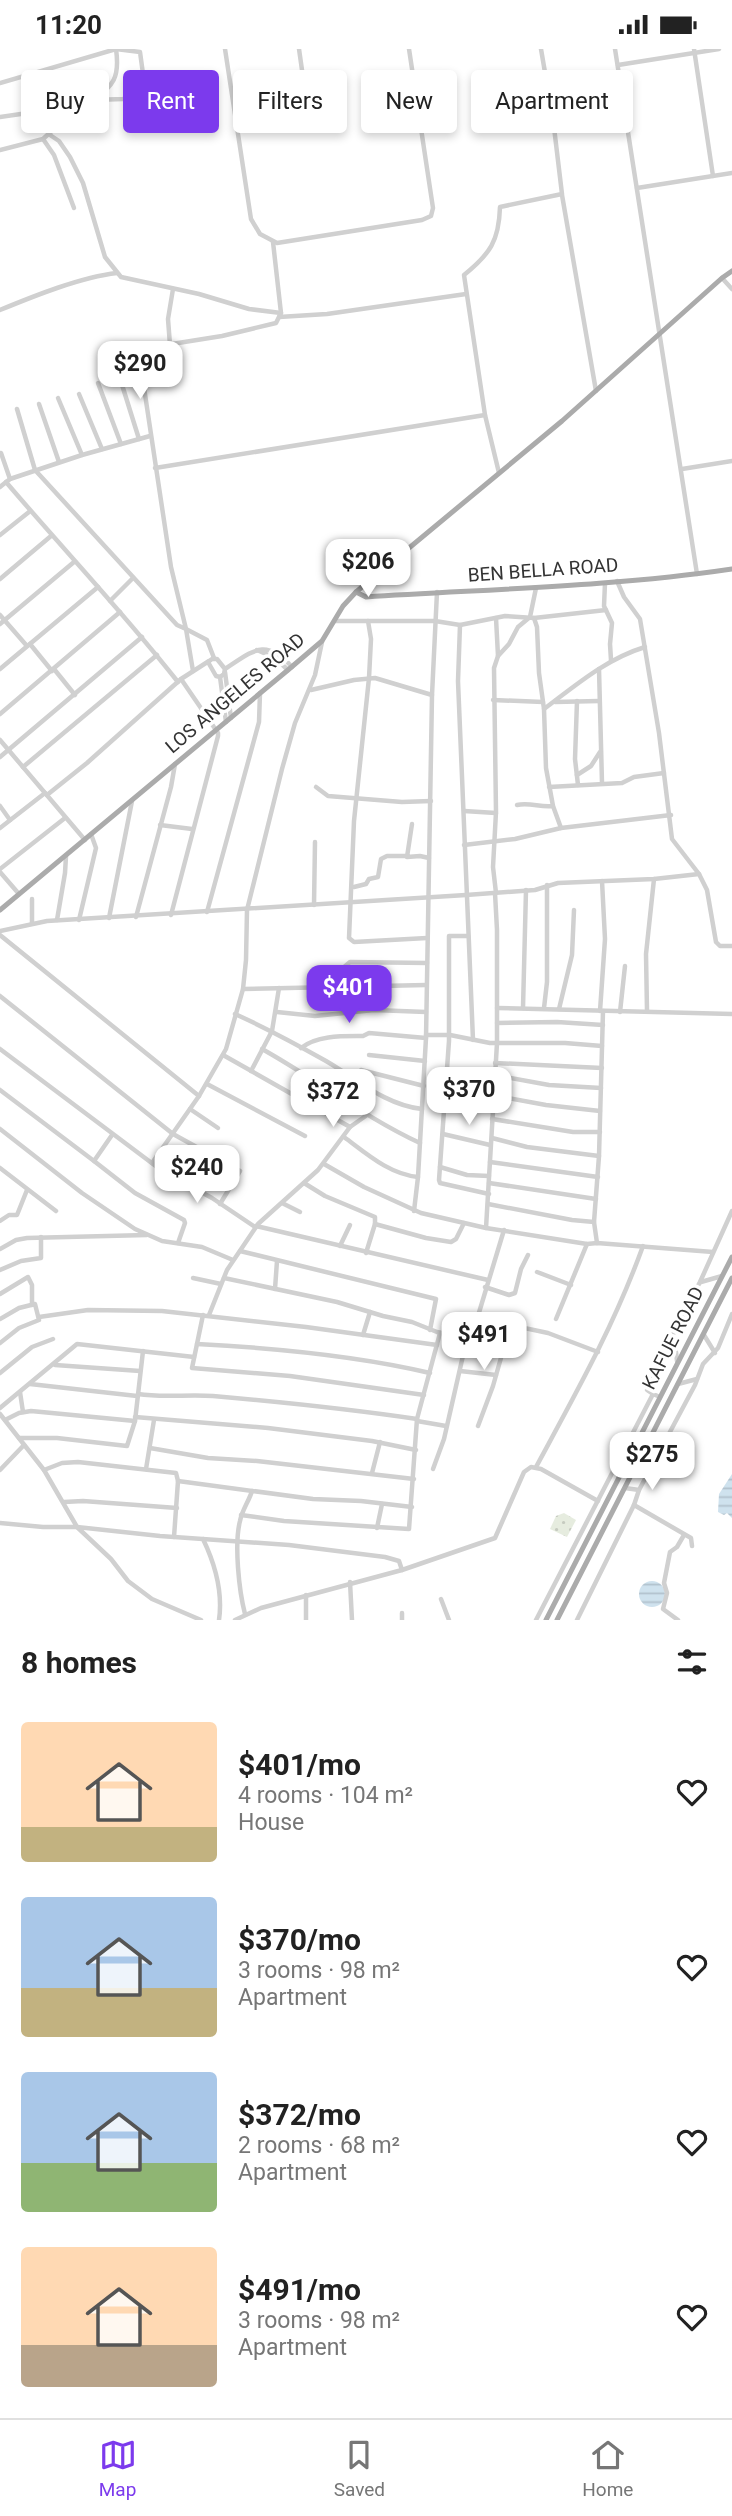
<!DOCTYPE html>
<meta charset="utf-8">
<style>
:root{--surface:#fff;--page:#f2f2f2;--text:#222;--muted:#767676;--line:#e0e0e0;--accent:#7c3aed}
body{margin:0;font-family:Roboto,sans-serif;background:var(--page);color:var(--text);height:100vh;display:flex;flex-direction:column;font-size:26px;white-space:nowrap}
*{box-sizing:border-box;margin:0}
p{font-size:23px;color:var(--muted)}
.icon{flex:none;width:38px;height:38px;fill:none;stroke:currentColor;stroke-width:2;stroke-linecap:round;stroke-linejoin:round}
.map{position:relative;height:1571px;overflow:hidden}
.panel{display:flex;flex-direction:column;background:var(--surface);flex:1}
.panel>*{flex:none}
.hud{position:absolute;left:21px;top:21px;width:691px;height:63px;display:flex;gap:14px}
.price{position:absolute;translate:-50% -60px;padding:0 16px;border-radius:14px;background:#fff;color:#222;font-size:23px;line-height:46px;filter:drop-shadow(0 2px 4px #0008)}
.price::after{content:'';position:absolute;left:50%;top:42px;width:21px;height:16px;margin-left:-10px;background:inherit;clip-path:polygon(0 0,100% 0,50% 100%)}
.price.on{background:var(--accent);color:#fff}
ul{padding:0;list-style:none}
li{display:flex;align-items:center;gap:21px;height:175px;padding:0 21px}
li span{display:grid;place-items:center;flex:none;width:196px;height:140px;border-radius:7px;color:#555}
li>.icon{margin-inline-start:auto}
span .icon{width:84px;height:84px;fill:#fffc;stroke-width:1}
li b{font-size:30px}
h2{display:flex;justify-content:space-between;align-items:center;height:84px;padding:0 21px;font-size:30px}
.chip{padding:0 24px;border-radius:7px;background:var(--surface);box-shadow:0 4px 10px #0003;font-size:24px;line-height:63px}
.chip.on{background:var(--accent);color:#fff}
.status{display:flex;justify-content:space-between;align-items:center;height:49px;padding:0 35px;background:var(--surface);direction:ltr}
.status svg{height:19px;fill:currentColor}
.dock{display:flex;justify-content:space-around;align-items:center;height:98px;border-top:2px solid var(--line);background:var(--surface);font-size:19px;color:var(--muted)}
.dock a{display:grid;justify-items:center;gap:4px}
.dock .on{color:var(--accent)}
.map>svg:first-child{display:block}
.grass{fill:url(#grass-dots)}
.water{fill:url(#water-rules)}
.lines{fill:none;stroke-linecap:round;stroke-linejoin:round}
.minor{stroke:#d0d0d0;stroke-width:4.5}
.major{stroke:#ababab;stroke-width:5}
.labels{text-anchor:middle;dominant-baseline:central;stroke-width:7;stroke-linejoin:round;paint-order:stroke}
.street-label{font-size:19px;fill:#333;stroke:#fff}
</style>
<div class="status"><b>11:20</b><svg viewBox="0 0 49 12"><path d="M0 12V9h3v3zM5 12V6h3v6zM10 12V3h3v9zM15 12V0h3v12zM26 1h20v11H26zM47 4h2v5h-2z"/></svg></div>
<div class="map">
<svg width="732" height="1571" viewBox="0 0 732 1571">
<defs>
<pattern id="grass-dots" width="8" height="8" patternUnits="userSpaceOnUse" patternTransform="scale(1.75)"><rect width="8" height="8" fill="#e6ecdf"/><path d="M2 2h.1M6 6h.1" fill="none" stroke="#c6cbc0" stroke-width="1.8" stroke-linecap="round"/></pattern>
<pattern id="water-rules" width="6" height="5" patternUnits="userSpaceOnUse" patternTransform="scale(1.75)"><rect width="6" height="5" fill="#cfe2ee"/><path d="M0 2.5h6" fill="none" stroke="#b2c2cd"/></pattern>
</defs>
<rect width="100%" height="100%" fill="#fff"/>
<path class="grass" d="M564,1464L576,1471L567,1488L550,1480L556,1467Z"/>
<g class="water">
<path d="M732,1425V1469L727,1464L724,1466L718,1463L719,1445Z"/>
<circle cx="652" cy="1545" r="13"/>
</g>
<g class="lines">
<g class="minor">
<path d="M225,0L251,170L260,185L277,194L422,171L431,167L433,159L409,0"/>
<path d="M615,0L697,525"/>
<path d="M694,0L713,127"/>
<path d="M618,16L719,0"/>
<path d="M0,34L116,0L140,3L144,32L143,42L123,50L94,51"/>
<path d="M0,68L55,60L76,59"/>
<path d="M237,79L293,74L305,66L307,56L299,0"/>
<path d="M50,86L59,92L70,108L83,134L105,208L121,228L199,245L249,260L281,264"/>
<path d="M43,90L54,106L74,159"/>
<path d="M0,101L43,90L77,59C84,60 86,57 91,53C114,37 120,28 116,0"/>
<path d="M637,139L732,124"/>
<path d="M562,146L596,342"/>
<path d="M722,229L732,240"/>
<path d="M0,261C34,247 81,228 117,224"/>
<path d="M279,268L327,265L466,245"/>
<path d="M170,296L168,270L173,240"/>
<path d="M118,323L139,390"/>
<path d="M98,334L121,395"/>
<path d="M79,345L102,400"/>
<path d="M58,349L82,406"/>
<path d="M39,355L59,413"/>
<path d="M17,360L35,421L177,576L186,580L193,622"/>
<path d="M155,419L485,366"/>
<path d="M682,420L732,412"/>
<path d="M499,424L485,366L464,226C490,205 499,192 500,158L562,145L553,70L541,0"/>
<path d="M10,430L82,406L150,387"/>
<path d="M6,433C63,500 124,564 178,633"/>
<path d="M0,438L10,430L1,404"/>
<path d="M0,486L29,463"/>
<path d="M0,530L51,487"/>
<path d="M617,532L624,548L640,570L659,684L672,790L699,825"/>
<path d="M605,534L604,557L612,574L610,595L611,611"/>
<path d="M110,552L133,529"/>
<path d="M0,566L27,597"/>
<path d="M496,569L498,607"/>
<path d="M534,569L537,578L539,624L544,660L546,719L553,757L561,779"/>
<path d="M335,572H435L460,576L505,567L534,569L606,561"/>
<path d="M368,572L371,590L369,629L354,772L349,889L354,893L427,889"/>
<path d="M0,575L74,513"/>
<path d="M460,576L458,632L473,991"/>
<path d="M30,595L52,622"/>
<path d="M257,601L275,609L288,621"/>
<path d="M214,609L207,591L186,580L171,518L140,312L146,302L153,298L222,287L276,274L281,264L273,193"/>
<path d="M0,620L98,538"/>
<path d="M54,620L75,646"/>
<path d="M225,620L217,610H212L208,613L216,627L220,628L224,625L225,620C253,602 265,588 292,618"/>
<path d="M599,620L602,734"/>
<path d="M225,623L231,669"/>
<path d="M220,628L226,673"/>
<path d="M311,641L354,631L375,629L432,646"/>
<path d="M493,651L543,653"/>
<path d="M577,652L575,710L578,736"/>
<path d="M555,653L599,652"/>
<path d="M544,660C576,636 606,610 645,598"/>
<path d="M0,665L120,563"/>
<path d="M0,691L85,791"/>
<path d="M0,708L142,588"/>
<path d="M23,718L157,606"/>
<path d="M577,726L591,717L600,703"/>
<path d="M316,738L328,747L402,753L431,752"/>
<path d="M549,738L622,734L634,728L664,724"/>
<path d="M47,746L87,714L181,630L209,612"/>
<path d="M517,756C530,753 541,759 553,757"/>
<path d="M0,757L10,771"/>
<path d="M464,762L496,764"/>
<path d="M412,775L407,808L420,807L429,809"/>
<path d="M160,776L192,780"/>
<path d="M0,779L45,744"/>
<path d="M464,796L515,790L561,779L671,766"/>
<path d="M0,820L65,769"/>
<path d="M0,823L19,845"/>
<path d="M354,838L366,835L369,830L378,828L381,810L387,807H407"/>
<path d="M496,844L493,818L496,763L494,619L498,607L509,595L518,578L530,568L536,539"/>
<path d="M32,850V874"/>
<path d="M314,856L315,793"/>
<path d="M207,863L259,673L260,644"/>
<path d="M171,866L218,687V684L181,630"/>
<path d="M136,868L171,738L175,715"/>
<path d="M109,869L132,752"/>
<path d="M57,871L65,824L66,807"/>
<path d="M79,871L96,799L91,785"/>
<path d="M0,882L47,872L466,846L535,841L558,834L654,830L699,825L707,841L716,893L720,897H732"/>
<path d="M0,886L199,1047"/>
<path d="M468,887H449V992L439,1131L440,1134L489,1145"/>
<path d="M326,939L329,931L350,913L427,914"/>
<path d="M243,940L426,936"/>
<path d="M0,947L173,1085L240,1122L220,1155"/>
<path d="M497,959L732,965"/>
<path d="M523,959L526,841"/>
<path d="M544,959L547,933V836"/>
<path d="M559,960L572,906L574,861"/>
<path d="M600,962L605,890L602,832"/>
<path d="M647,962L646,905L654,830"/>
<path d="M277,963L315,967L374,961L426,963"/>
<path d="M620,963L625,917"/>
<path d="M235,965C266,979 296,995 326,1012C357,1030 385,1056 422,1060"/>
<path d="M497,974L557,973L603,976"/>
<path d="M426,986H450L490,994H565L602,997"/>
<path d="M301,999C317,986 343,987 363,987L369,984L426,989"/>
<path d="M0,1000L161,1121L212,1149L255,1178"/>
<path d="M262,1000C316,1030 364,1068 420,1094"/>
<path d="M223,1006L350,1078"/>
<path d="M369,1006L425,1012"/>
<path d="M495,1014L602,1019"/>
<path d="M448,1020L493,1029"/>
<path d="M361,1021L424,1037"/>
<path d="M251,1022L272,982L279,939"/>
<path d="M494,1026L549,1036L601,1039"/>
<path d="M207,1035L305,1087"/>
<path d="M0,1041L94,1112L112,1086"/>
<path d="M492,1046L546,1056L600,1062"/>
<path d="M446,1054L492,1062"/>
<path d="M190,1060L218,1079"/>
<path d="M492,1070L573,1083H600"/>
<path d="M0,1080L82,1144L135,1180L162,1192L202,1198L233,1211"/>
<path d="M443,1085L490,1096"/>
<path d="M344,1088C367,1105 389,1125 418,1128"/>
<path d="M492,1089L527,1098L599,1107"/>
<path d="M94,1112L135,1144L184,1171L185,1174L178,1194"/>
<path d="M490,1113L598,1128"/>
<path d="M152,1114L199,1047L226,1000L243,940L246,911L247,861L282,720L295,674L315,626L322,593"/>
<path d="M324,1115L364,1138L421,1164L486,1179L587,1195L597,1194L713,1203"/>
<path d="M440,1118L467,1126L489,1127"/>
<path d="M0,1119L56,1162"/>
<path d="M304,1134L325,1147L375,1168V1175L426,1189L451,1193L456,1190L464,1174"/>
<path d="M489,1134L596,1150"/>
<path d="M282,1154L300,1163"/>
<path d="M488,1155L572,1171L594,1173"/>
<path d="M414,1162L418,1128L426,989L432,646L437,543"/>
<path d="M0,1172L9,1166H17L27,1141"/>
<path d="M256,1177L488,1231"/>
<path d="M486,1179L497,994V881L495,844"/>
<path d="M597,1194L594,1173L599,1107L603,962"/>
<path d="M340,1197L350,1176"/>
<path d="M0,1200L16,1191L27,1189L147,1186"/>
<path d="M240,1202L436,1250L430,1281"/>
<path d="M366,1204L375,1175"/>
<path d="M0,1221L21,1212L41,1209V1188"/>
<path d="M537,1223L571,1236"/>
<path d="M193,1229L221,1235"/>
<path d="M224,1229L337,1253L383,1267L412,1273L437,1283L504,1298"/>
<path d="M701,1233L722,1227"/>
<path d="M485,1238L509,1246L515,1244L521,1220L528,1206"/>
<path d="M275,1240L277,1212"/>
<path d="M0,1245L28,1228L32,1236V1256"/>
<path d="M203,1266L192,1319L290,1327L424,1346"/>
<path d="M209,1266L227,1221L258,1175L318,1121L350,1078L367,1066"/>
<path d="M39,1268L88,1261L162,1262L306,1278L437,1296"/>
<path d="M477,1269L548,1284L598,1303"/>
<path d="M0,1270L19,1259L35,1255L39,1271L19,1279L0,1294"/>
<path d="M556,1270L587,1195"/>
<path d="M363,1286L370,1263"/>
<path d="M704,1286L715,1304"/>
<path d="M471,1290L504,1181"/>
<path d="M197,1295C274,1299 354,1306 430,1324"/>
<path d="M677,1312L676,1303L669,1293L700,1233L732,1162"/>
<path d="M55,1316L140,1322"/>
<path d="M460,1322L496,1326"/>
<path d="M0,1324L32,1298L53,1290"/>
<path d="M30,1335L137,1347"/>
<path d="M678,1335L697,1330"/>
<path d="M20,1343L23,1363"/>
<path d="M138,1345C163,1349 188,1345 213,1347C281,1353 349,1360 417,1370"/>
<path d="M653,1345L647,1341L668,1294"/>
<path d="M0,1359L77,1295L194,1308"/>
<path d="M0,1365L44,1421L77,1478L111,1510L128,1532L152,1550L201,1571"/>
<path d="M135,1368L268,1379L372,1392L416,1401"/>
<path d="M5,1371L19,1364L31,1362L135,1372"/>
<path d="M417,1372L446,1377"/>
<path d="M478,1377L493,1337L510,1277"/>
<path d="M19,1389H57L127,1397L135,1372L143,1302"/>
<path d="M150,1399L208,1409L257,1412L414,1430"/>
<path d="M643,1405L653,1415"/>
<path d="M536,1418C576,1344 614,1277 643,1197"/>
<path d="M146,1420L154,1371"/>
<path d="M433,1420L444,1390L467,1289"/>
<path d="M0,1421L24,1396"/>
<path d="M44,1421L62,1414L78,1413L176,1424L178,1432L174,1488"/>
<path d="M372,1424L380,1393"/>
<path d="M178,1432L313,1450L361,1452L412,1458"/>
<path d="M625,1439L639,1441"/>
<path d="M64,1453L83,1452L177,1459"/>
<path d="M634,1456L691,1489L692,1497"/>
<path d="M241,1466L284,1472L409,1480L417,1370L440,1284"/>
<path d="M0,1474L43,1478H77L160,1487L289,1496L385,1508L399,1512L402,1521"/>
<path d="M377,1479L382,1455"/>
<path d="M203,1490C215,1515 223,1543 219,1571"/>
<path d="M350,1533L352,1571"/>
<path d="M441,1550L449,1571"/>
<path d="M245,1565C239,1542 234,1495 240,1472C242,1461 249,1452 252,1442"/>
<path d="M235,1571L261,1559L402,1521L495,1489L524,1423L531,1418L541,1420L598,1452"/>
<path d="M306,1571V1546"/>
<path d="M402,1571V1564"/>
<path d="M536,1571L653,1345L660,1348"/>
<path d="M577,1571L634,1456L639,1441L695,1336L703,1315L718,1299L732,1265"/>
<path d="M678,1571L663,1560L667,1544L664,1534L670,1503L677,1498L684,1486"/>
</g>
<g class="major">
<path d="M356,543L366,548C488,540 611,538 732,520"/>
<path d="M0,861L288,621L322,592L343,557L356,543L562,372L722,229L732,222"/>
<path d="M546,1571L732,1208"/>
<path d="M557,1571L732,1229"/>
</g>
</g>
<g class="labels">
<g class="street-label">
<text transform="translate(543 521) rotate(-4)">BEN BELLA ROAD</text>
<text transform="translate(235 644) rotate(-40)">LOS ANGELES ROAD</text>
<text transform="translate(673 1289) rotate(-63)">KAFUE ROAD</text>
</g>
</g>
</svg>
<b class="price" style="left:140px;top:352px">$290</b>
<b class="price" style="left:368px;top:550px">$206</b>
<b class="price on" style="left:349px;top:976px">$401</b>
<b class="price" style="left:469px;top:1078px">$370</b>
<b class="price" style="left:333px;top:1080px">$372</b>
<b class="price" style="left:197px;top:1156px">$240</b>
<b class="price" style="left:484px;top:1323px">$491</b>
<b class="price" style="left:652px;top:1443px">$275</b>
<div class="hud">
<a class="chip">Buy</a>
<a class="chip on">Rent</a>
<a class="chip">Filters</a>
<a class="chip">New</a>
<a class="chip">Apartment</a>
</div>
</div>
<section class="panel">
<h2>8 homes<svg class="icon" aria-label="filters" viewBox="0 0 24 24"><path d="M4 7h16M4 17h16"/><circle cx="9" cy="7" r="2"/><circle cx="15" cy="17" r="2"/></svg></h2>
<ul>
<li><span style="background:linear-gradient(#ffd9b3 75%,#c2b280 0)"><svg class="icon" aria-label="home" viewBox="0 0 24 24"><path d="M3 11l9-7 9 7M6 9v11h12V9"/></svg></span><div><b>$401/mo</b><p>4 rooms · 104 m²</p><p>House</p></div><svg class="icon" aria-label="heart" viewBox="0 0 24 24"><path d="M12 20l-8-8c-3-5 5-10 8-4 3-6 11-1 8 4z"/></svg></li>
<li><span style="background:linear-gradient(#a9c7e8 65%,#c2b280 0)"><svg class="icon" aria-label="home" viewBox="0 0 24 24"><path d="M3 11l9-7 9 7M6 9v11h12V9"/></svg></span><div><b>$370/mo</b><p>3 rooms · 98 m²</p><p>Apartment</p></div><svg class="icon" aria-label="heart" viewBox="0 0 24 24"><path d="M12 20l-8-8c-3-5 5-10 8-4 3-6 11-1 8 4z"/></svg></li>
<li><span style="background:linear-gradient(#a9c7e8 65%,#8fb573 0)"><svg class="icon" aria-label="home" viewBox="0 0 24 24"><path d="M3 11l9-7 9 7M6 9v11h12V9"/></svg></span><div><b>$372/mo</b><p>2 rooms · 68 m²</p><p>Apartment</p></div><svg class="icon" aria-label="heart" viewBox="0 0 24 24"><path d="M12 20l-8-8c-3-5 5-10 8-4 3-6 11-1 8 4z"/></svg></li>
<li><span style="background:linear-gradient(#ffd9b3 70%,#b9a48a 0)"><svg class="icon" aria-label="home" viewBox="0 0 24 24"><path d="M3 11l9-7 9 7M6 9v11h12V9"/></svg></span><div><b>$491/mo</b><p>3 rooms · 98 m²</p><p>Apartment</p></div><svg class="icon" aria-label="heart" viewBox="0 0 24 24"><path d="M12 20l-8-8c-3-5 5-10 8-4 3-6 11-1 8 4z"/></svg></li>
</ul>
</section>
<nav class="dock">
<a class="on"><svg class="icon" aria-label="map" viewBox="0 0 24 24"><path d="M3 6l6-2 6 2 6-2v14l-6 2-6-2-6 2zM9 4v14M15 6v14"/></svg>Map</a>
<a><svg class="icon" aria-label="saved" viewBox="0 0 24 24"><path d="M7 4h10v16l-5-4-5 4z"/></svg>Saved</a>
<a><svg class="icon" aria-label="home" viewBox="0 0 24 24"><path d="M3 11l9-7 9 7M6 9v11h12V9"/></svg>Home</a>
</nav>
